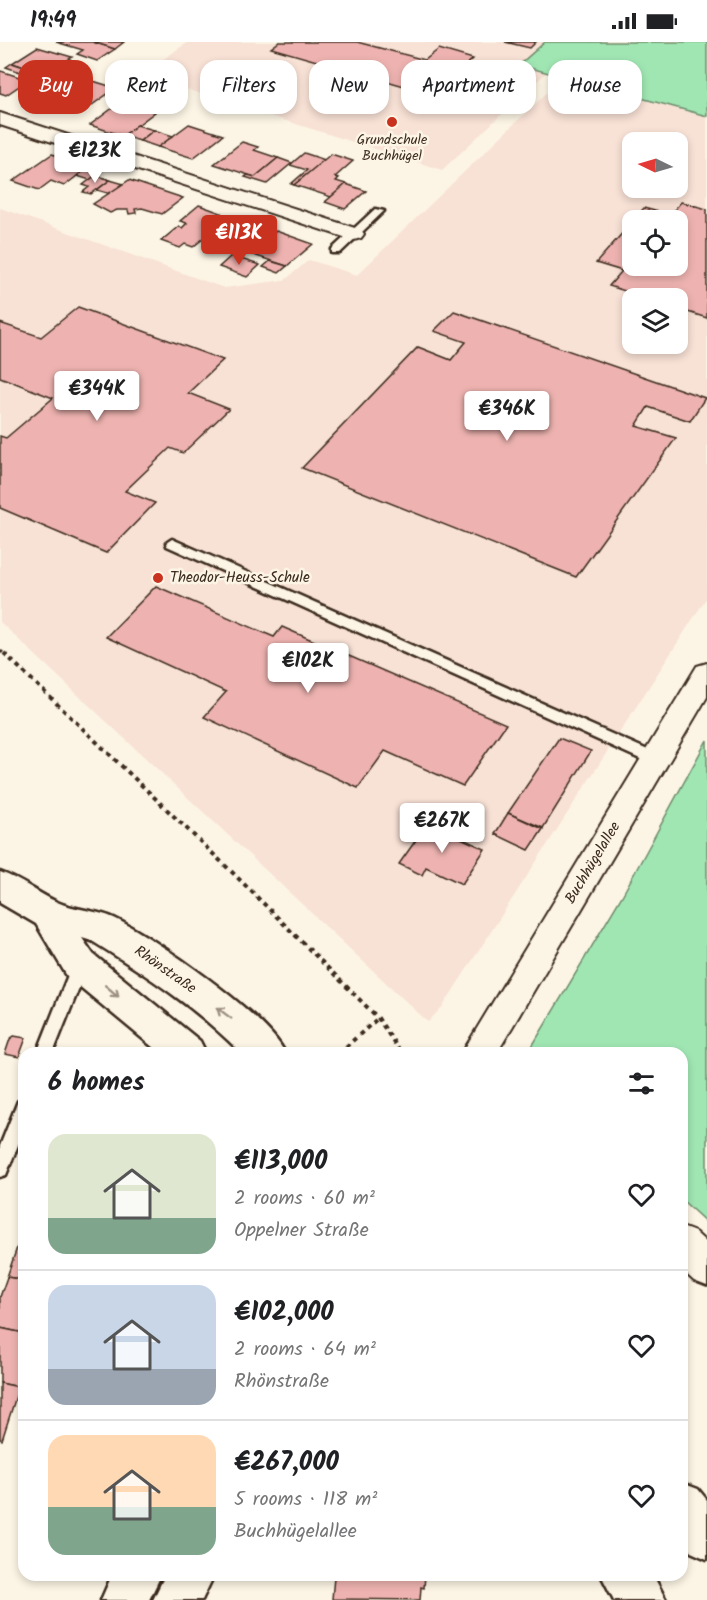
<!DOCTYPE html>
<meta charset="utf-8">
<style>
:root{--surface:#fff;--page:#f6f6f6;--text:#202124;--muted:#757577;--line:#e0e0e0;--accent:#c8321e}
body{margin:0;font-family:Kalam,sans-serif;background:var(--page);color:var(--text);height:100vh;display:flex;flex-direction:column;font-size:22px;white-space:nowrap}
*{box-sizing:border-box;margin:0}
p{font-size:20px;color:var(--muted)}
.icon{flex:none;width:33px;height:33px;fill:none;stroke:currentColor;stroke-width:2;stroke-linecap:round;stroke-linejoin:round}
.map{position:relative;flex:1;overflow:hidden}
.side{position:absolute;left:18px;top:1005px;width:670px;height:534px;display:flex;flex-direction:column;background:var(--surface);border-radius:18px;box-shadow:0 3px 9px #0003}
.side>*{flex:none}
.banner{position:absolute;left:18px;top:18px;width:672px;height:54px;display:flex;gap:12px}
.needle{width:39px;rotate:275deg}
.tools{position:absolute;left:622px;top:90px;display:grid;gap:12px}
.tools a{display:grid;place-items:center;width:66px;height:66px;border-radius:12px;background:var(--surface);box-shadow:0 3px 9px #0003;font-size:30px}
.price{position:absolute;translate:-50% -51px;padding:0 14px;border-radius:6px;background:#fff;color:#222;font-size:20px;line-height:39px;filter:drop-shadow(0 2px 3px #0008)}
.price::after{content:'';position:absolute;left:50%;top:36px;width:18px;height:14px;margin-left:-9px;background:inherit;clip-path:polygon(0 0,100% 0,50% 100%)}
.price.active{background:var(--accent);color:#fff}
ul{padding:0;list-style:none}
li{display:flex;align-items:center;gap:18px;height:150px;padding:0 30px}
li+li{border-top:2px solid var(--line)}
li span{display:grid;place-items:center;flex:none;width:168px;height:120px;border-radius:18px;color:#555}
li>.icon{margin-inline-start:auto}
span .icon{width:72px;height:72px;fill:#fffc;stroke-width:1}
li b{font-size:26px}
h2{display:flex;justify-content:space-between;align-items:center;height:72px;padding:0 30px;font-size:26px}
.chip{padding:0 21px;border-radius:18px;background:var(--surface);box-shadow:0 3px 9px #0003;font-size:21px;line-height:54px}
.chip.active{background:var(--accent);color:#fff}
.status{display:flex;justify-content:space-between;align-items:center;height:42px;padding:0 30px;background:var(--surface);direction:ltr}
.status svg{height:16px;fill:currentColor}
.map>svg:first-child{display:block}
.built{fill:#f8e1d5;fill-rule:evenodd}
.green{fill:#a0e6b3;stroke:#6e8868;stroke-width:1.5}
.building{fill:#eeb3b0;stroke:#3b2a1e;stroke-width:1.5}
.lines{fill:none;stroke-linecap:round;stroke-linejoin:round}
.service-casing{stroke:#3b2a1e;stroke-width:5}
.minor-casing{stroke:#3b2a1e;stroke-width:4}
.tertiary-casing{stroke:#3b2a1e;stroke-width:5}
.primary-casing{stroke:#3b2a1e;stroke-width:5}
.path-far1{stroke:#3b2a1e;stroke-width:3;stroke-dasharray:4 4;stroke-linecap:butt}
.path{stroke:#3b2a1e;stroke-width:4;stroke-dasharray:4.5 4.5;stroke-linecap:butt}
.service{fill:#fcf5e5;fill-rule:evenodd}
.minor{fill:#fcf5e5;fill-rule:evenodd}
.tertiary{fill:#fcf5e5;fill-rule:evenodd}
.primary{fill:#fcf5e5;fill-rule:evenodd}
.oneway{stroke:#9c9082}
.poi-dot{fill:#c8321e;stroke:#fcf5e5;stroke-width:2}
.labels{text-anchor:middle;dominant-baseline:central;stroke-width:5;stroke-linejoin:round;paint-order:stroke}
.far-poi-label{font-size:14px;fill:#3b2a1e;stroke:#fcf5e5}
.poi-label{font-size:15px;fill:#3b2a1e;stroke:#fcf5e5;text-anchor:start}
.street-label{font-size:15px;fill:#3b2a1e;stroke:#fcf5e5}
</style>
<div class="status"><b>19:49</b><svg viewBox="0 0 49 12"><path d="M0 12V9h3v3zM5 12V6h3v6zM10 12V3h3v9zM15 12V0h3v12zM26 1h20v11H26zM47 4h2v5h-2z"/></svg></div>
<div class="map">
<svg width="707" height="1558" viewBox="0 0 707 1558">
<rect width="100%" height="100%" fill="#fcf5e5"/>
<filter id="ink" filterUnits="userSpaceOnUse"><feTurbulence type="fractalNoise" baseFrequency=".0167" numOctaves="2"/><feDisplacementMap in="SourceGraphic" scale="12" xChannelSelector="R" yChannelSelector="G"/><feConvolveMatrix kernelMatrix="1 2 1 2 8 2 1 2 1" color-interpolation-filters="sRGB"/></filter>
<g filter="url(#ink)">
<g class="built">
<path d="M188,0H545L519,23L546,31L442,128L141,33Z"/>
<path d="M562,36L707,75V555L443,964L428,980L0,580V166L224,246L285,238L309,218L357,233ZM633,100H678V146H633ZM633,178H678V224H633ZM633,256H678V302H633Z"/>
</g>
<g class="green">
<path d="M545,0H707V74L519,23Z"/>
<path d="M707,698V1181L683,1159L682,1011H528L622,854Z"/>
</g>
<g class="building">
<path d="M56,0H93L115,7L97,19L77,12L83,8Z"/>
<path d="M93,0H124L115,7Z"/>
<path d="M279,0H357L425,18L439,7L473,17L432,52L271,6Z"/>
<path d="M505,0H536L530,6Z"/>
<path d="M37,5L72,15L47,32L12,21Z"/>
<path d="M12,21L27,26L20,30L6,25Z"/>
<path d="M0,30L1,29L28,38L6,53L0,51Z"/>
<path d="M80,35L116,46L85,68L49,56Z"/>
<path d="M35,55L49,60L36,69L22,64Z"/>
<path d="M122,59L155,70L123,94L90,83Z"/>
<path d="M189,82L223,93L193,116L158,105Z"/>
<path d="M137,83L154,88L140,99L123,94Z"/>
<path d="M154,88L173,94L158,105L140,99Z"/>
<path d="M242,100L258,105L254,108L278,116L255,135L214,122Z"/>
<path d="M304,111L325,118L294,143L291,142L307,128L290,123Z"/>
<path d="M52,112L90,124L64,144L51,139L39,148L13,139Z"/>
<path d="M331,112L353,119L335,135L339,136L336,139L346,142L331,155L294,143Z"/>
<path d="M278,116L292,121L267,142L245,135L248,133L255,135Z"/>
<path d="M89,125L101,129L90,138L77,134Z"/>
<path d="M96,133L110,138L91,152L83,150L89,145L83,143Z"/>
<path d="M110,138L124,142L111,152L97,148Z"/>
<path d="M129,138L183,156L162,172L142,166L135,167L136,171L129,172L128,168H117L110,171L93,162Z"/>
<path d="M346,142L366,149L345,167L325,160Z"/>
<path d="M681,160L707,167V276L678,267V256H647L609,244L622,229L596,221L633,179V224H678V178H633L644,166L670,173Z"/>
<path d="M199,163L221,171L215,176L223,179L237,176L251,180L231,199L220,195L215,200L204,196L193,205L185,202L180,206L161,199L179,184L182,186L187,181L180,179Z"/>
<path d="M276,189L313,202L287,224L250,212Z"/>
<path d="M231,214L260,223L247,235L219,225Z"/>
<path d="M270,219L287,224L279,231L263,225Z"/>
<path d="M78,265L223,318L188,351L229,367L183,411L170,406L125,449L155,461L106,511L0,466V394L6,396L53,356L0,335V281L41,295Z"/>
<path d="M454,269L705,356L690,379L648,365L636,384L676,396L576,535L302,426L418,305L451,318L466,300L434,289Z"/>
<path d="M156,544L274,595L282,585L506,682L463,744L385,709L358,746L204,675L226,650L106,595Z"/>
<path d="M559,696L591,709L543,786L508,771Z"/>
<path d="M508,771L543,787L529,808L495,792Z"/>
<path d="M428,781L485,807L462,842L426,825L422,833L399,822Z"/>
<path d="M14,994L26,996L19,1015L5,1012L10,997Z"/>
<path d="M23,1188H24V1238L7,1235Z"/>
<path d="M7,1235L24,1238V1291L0,1286V1255Z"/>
<path d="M0,1286L24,1291V1346L0,1341Z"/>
<path d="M0,1341L19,1345L2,1398L0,1397Z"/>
<path d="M344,1533H425L424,1546L421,1545L420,1558L332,1557L334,1535Z"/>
</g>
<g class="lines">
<defs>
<g id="service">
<path d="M375,167L384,169L340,211H332V207Z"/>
<path d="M172,497L659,713L661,717L659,721H649L167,504L166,501Z"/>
<path d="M80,916L86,918L88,923L53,1011H37L72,923L74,918Z"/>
<path d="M24,1057V1088L6,1133L0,1135V1104L18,1059Z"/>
</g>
<g id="minor">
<path d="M0,71L361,188L364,192L361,196L354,198L347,196L0,83Z"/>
<path d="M707,621V655L497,1011H462L697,624Z"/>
<path d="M682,1185L695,1190L707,1201V1244L694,1239L682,1228Z"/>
</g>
<g id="tertiary">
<path d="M112,1533H161L149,1558H101Z"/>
<path d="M165,1533H214L202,1558H153Z"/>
</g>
<g id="primary">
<path d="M0,830C21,837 37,851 57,860C75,868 96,868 114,876C154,895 267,973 285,1011H241C197,966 145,932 92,899L82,896L93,912L200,999L206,1011H160L67,934L36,882L0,861Z"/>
<path d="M682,1441L698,1447L707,1458V1517L691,1510L682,1499Z"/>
<path d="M601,1533H653L666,1558H614Z"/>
</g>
</defs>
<use href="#service" class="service-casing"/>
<use href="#minor" class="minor-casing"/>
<use href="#tertiary" class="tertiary-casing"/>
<use href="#primary" class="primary-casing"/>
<path class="path-far1" d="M0,608L5,613"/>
<g class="path">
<path d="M4,611L234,832L378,976L401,1011"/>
<path d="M339,1011L378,976"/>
</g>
<use href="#service" class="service"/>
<use href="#minor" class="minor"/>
<use href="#tertiary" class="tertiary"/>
<use href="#primary" class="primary"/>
</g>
<defs><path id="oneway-shaft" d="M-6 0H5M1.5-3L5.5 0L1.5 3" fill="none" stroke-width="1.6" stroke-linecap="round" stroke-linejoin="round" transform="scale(1.5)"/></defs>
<g class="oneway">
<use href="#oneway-shaft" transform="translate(112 949) rotate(40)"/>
<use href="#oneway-shaft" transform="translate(224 971) rotate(-143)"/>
</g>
</g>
<g class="poi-dot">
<circle cx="392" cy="80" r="6"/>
<circle cx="158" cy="536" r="6"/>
</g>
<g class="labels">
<g class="far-poi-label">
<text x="392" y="98">Grundschule<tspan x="392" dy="16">Buchhügel</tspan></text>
</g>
<g class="poi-label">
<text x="170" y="536">Theodor-Heuss-Schule</text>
</g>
<g class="street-label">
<text transform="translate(593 821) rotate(-59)">Buchhügelallee</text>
<text transform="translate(165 928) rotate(35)">Rhönstraße</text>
</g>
</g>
</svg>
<div class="tools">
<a><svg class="needle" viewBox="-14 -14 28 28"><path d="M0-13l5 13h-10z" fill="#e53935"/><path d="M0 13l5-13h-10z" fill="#757577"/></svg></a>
<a><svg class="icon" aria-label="locate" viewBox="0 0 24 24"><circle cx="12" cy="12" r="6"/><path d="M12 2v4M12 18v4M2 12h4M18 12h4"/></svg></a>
<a><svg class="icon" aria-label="layers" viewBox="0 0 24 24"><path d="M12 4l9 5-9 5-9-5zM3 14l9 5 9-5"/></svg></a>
</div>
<b class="price" style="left:95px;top:142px">€123K</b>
<b class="price active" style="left:239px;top:224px">€113K</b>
<b class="price" style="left:97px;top:380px">€344K</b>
<b class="price" style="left:507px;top:400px">€346K</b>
<b class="price" style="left:308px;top:652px">€102K</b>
<b class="price" style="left:442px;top:812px">€267K</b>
<div class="banner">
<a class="chip active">Buy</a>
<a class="chip">Rent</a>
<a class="chip">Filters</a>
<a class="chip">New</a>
<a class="chip">Apartment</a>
<a class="chip">House</a>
</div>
<section class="side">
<h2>6 homes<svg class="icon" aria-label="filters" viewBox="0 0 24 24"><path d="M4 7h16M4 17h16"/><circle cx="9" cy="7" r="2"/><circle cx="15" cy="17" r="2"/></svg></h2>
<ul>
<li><span style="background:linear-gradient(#dfe7d0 70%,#7fa58c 0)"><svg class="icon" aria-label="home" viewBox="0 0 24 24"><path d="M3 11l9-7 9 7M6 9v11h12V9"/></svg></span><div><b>€113,000</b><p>2 rooms · 60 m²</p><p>Oppelner Straße</p></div><svg class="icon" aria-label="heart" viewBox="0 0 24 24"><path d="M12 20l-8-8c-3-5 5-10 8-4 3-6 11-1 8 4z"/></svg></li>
<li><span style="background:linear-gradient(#c9d6e8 70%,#9aa5b1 0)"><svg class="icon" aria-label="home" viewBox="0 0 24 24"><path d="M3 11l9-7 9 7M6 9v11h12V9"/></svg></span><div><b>€102,000</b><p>2 rooms · 64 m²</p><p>Rhönstraße</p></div><svg class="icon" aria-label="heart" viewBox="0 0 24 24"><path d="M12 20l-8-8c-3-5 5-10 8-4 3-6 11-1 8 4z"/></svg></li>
<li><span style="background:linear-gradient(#ffd9b3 60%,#7fa58c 0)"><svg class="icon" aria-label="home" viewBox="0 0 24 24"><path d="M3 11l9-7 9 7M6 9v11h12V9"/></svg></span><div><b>€267,000</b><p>5 rooms · 118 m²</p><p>Buchhügelallee</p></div><svg class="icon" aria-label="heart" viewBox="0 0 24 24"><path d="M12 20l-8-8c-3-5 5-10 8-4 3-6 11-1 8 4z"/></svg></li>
</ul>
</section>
</div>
